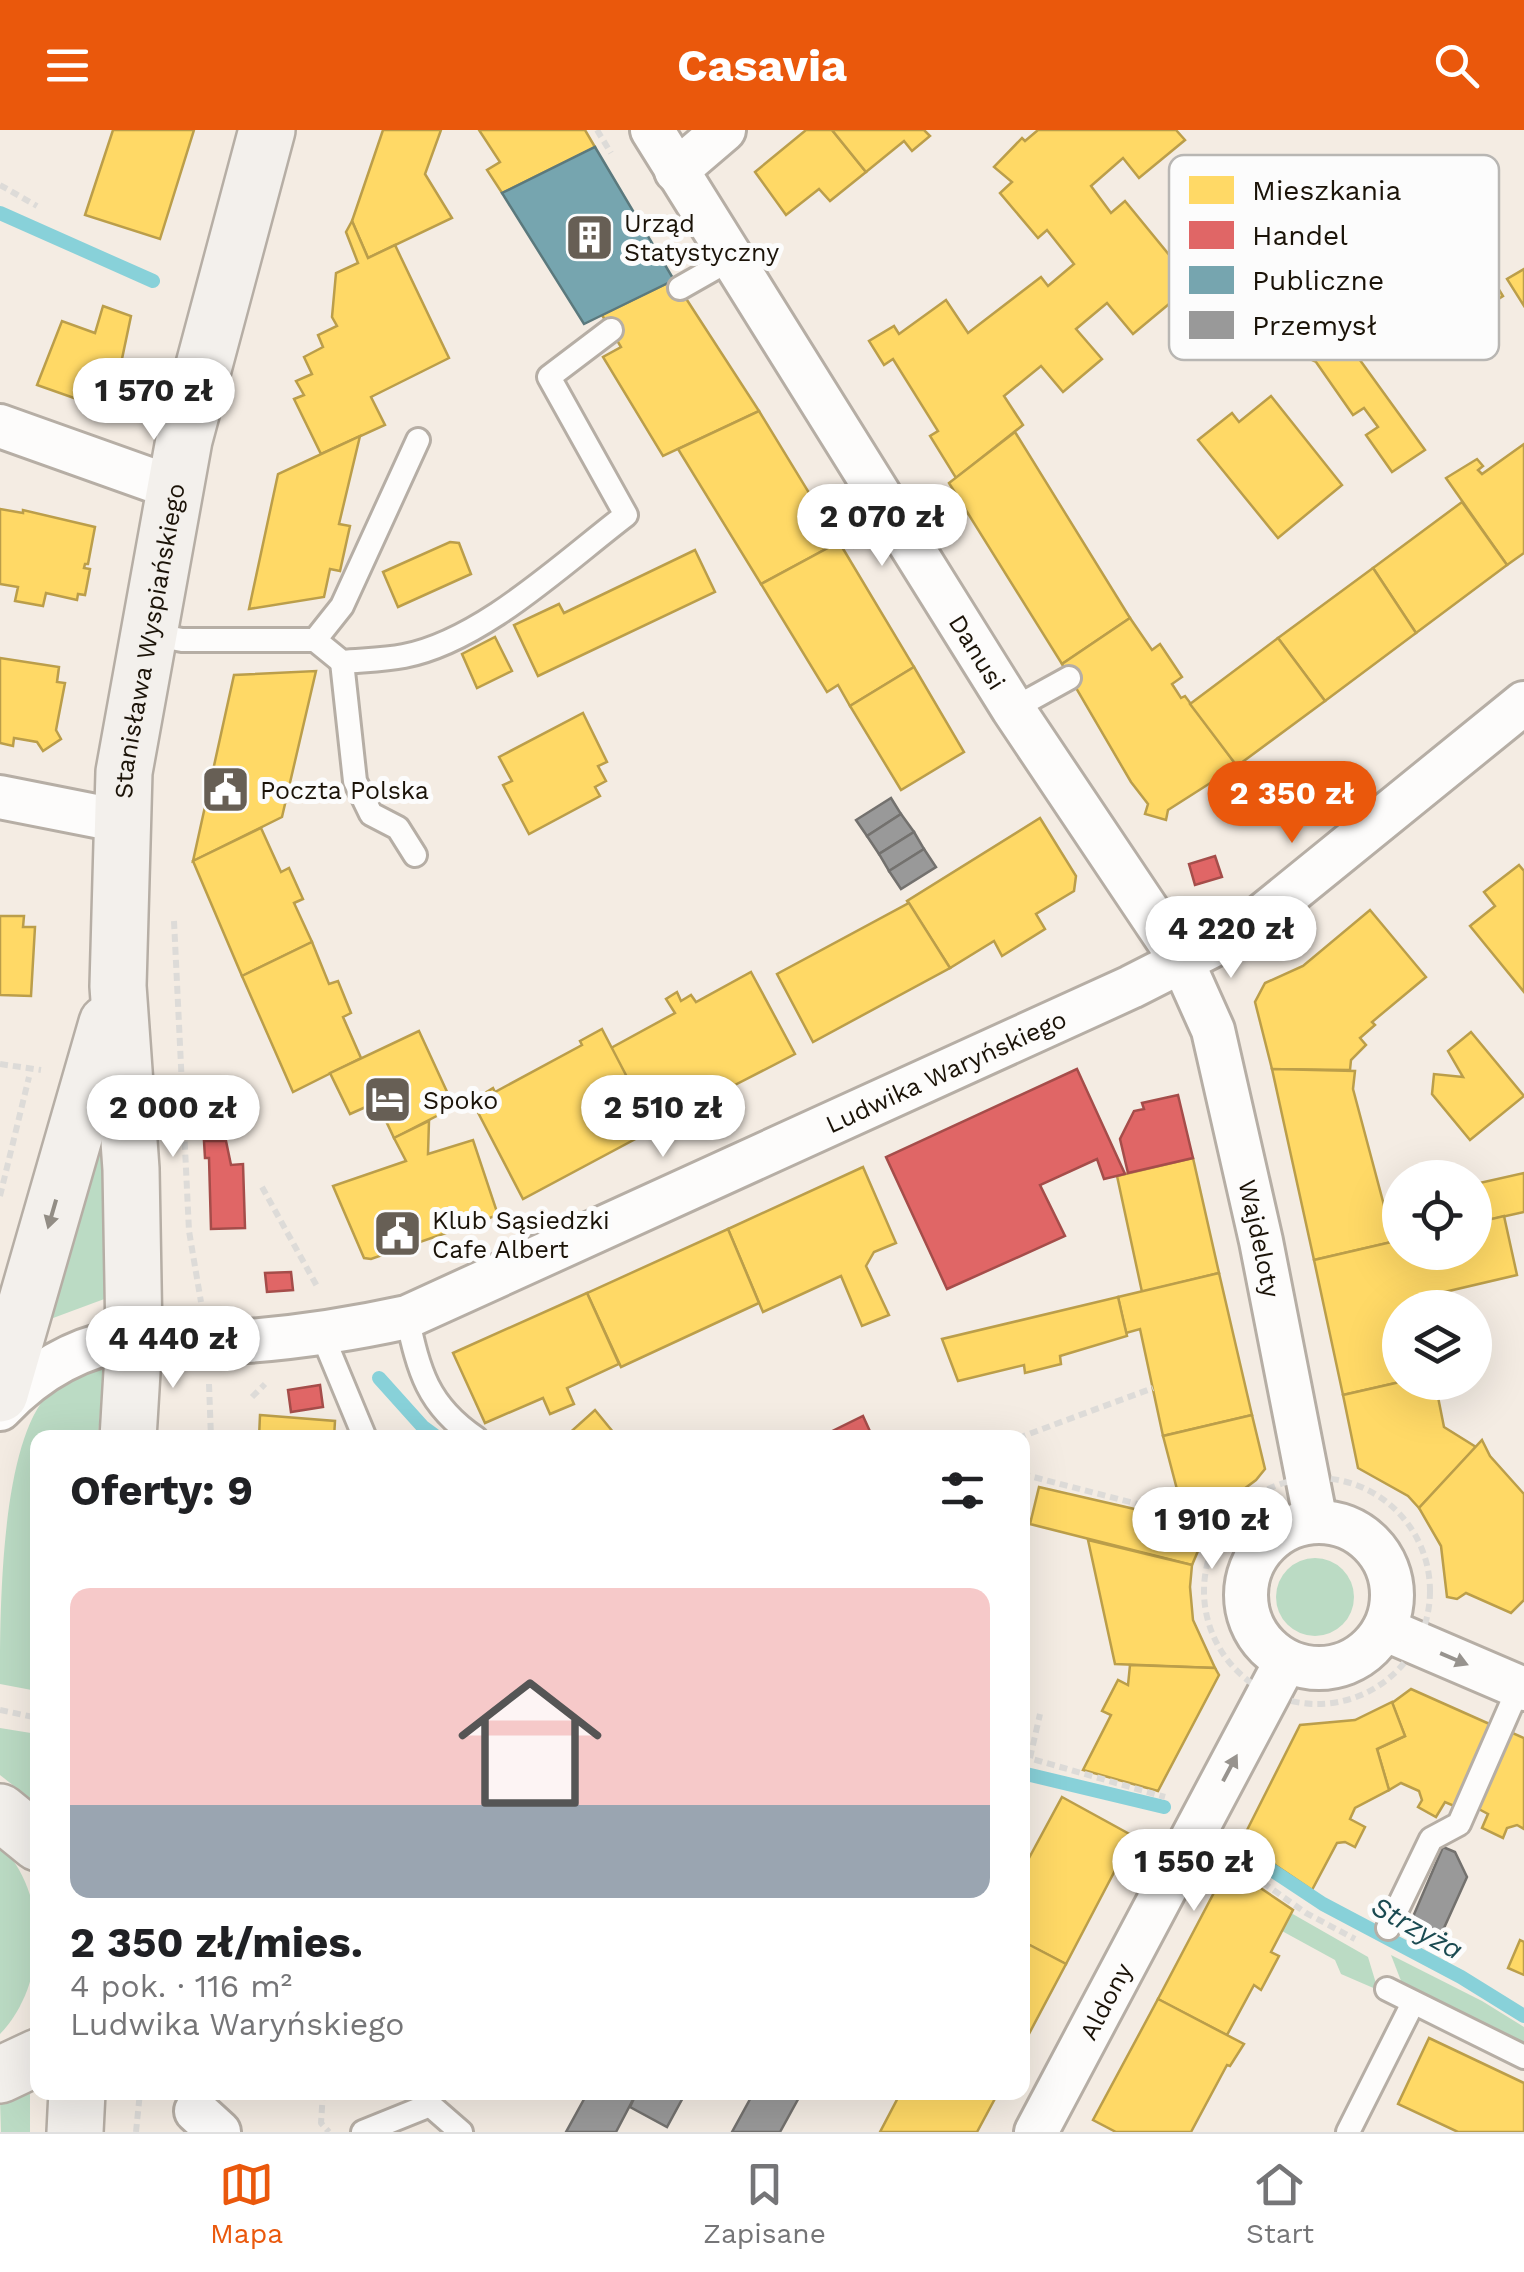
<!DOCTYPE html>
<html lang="pl">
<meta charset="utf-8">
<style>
:root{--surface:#fff;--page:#f6f6f6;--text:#202124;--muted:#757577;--line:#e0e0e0;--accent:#ea580c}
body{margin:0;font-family:"Work Sans",sans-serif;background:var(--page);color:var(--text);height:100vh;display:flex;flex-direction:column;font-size:38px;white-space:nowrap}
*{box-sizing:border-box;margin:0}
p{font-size:32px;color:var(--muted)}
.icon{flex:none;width:55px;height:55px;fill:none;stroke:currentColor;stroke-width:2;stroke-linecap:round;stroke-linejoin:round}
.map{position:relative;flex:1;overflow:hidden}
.side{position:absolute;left:30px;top:1300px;width:1000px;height:670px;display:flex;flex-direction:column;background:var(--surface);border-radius:20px;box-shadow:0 10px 40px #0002}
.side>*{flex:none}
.tools{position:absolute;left:1382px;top:1030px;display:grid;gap:20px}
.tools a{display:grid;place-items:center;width:110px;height:110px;border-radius:50%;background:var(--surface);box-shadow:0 10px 40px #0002;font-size:50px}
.price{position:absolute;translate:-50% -85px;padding:0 22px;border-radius:35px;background:#fff;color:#222;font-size:32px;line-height:65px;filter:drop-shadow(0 2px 5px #0008)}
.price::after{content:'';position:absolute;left:50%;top:60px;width:30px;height:22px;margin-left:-15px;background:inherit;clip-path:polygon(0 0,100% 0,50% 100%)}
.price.selected{background:var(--accent);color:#fff}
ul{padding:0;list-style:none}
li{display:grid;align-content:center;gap:20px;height:530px;padding:0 40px}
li+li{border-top:2px solid var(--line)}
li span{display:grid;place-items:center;height:310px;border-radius:20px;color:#555}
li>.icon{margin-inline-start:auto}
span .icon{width:180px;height:180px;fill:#fffc;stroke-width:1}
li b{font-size:42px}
h2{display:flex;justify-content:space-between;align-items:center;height:120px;padding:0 40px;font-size:42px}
header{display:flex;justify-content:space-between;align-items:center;height:130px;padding:0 40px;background:var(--accent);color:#fff;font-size:45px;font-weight:700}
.dock{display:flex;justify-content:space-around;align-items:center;height:140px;border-top:2px solid var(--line);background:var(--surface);font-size:28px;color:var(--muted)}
.dock a{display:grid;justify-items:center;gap:5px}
.dock .selected{color:var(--accent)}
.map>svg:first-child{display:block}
.green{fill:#bbdbc4}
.homes{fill:#ffd966;stroke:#bb9e4a;stroke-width:2.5}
.shops{fill:#e06666;stroke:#a54d4a;stroke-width:2.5}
.public{fill:#76a5af;stroke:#5b797d;stroke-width:2.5}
.industry{fill:#999;stroke:#73716e;stroke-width:2.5}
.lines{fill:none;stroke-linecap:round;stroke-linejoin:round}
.stream{stroke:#88d1d9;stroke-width:14}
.lane-casing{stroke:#b6aea5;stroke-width:28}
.street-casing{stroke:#b6aea5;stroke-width:48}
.secondary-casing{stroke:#b6aea5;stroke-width:60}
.path{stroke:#dddbd8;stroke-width:6;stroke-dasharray:8 5;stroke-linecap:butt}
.lane{stroke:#fdfcfb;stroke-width:22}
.street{stroke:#fdfcfb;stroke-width:42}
.secondary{stroke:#f3f0ec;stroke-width:55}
.oneway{fill:#928d85}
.oneway2{fill:#97938e}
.labels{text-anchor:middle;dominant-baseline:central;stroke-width:10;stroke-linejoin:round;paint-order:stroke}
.poi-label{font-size:25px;fill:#1b1308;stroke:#fcfcfc;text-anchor:start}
.street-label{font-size:25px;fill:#1b1308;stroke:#fcfcfc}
.water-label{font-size:28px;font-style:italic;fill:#1a4a51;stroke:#fcfcfc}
.key{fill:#fcfcfc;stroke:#b8b6b3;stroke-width:2.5}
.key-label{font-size:28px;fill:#1b1308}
</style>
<header><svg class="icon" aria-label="menu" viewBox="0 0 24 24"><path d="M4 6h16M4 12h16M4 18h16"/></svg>Casavia<svg class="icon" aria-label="search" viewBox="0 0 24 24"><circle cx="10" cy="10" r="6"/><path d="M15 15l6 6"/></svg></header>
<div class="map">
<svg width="1524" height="2002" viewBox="0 0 1524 2002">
<rect width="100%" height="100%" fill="#f4ece3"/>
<g class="green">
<path d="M105,948L107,1168L45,1191Z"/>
<path d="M104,1231L98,1307L38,1308L37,1561L0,1554C0,1481 0,1312 50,1262C65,1250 86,1241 104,1231Z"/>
<circle cx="1315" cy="1467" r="39"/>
<path d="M0,1598L37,1604V1674L0,1645Z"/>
<path d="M0,1715C49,1763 48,1854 0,1904Z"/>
<path d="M1291,1783L1368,1827L1378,1860L1341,1844L1335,1830L1282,1801Z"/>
<path d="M1391,1825L1482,1871L1524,1897V1913L1403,1856Z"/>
<path d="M30,1954V2002H1L0,1971Z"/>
</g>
<g class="homes">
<path d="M113,0H194L160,109L85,85Z"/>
<path d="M383,0H441L425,44L452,88L368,128L352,91Z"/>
<path d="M479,0H585L595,17L502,63L487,40L500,32Z"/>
<path d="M806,0H832L866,42L830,71L819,59L786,85L755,42Z"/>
<path d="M832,0H924L930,6L912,21L904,11L866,42Z"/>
<path d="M1038,0H1176L1185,10L1139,48L1123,28L1091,56L1111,83L1125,71L1193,154L1133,204L1107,173L1076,199L1102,229L1063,262L1041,236L1004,266L1023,295L956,348L930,306L938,301L893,229L884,235L869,211L894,196L899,204L946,170L968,203L1041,147L1048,156L1074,134L1047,100L1038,108L1000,63L1012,52L994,37L1022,8L1025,11Z"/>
<path d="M352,91L368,128L395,115L449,228L371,267L385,295L321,324L294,269L304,265L296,251L312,244L304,227L323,217L318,205L337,196L332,187L336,143L358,133L346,102Z"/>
<path d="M1480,129L1503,166L1444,203L1421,165Z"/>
<path d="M1524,139V176L1507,149Z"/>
<path d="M674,150L759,281L663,326L603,227L621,217L602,185Z"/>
<path d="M103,176L131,186L111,281L37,255L62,191L95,203Z"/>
<path d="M1344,208L1425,320L1392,342L1366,305L1378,297L1364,278L1353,285L1316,232L1312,230Z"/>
<path d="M1271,266L1342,355L1278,408L1198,310L1232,283L1239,292Z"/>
<path d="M759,281L839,412L761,454L678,319Z"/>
<path d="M1015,302L1130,488L1062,534L949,353Z"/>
<path d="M360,306L339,394L350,396L340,441L330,439L324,467L249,479L278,344Z"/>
<path d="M1524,314V423L1507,435L1446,348L1477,329L1483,336L1478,340L1482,344Z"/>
<path d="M1462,372L1507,435L1416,503L1373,438Z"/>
<path d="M0,379L23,383V380L95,397L88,434H85L84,438L90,439L85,465L78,464L77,470L46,463L43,476L15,471L18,457L0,454Z"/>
<path d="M450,412L459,413L471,444L398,477L383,442Z"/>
<path d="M839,412L914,537L850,576L838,555L827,562L761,454Z"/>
<path d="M695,420L715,462L538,546L514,495L559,474L564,483Z"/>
<path d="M1373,438L1416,503L1325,571L1278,508Z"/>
<path d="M1130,488L1152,520L1160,514L1182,547L1172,554L1181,568L1185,566L1237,636L1168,680L1166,690L1145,684L1148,674L1131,652L1062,534Z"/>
<path d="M495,507L512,541L477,558L462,524Z"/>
<path d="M1278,508L1325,571L1237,636L1190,574Z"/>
<path d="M0,528L59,537L57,552L65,553L56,600L61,609L43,621L37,612L14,608L13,616L0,613Z"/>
<path d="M914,537L964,622L901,660L850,576Z"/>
<path d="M316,541L282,687L193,731L234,545Z"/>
<path d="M583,583L607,632L598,636L606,651L595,657L600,666L529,704L503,655L512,651L499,627Z"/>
<path d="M1040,688L1076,746L1074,761L1036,784L1045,799L1002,826L994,811L950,838L907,771Z"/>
<path d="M261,698L281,742L289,738L303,769L294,773L312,812L242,846L193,731Z"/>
<path d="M1519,735L1524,741V862L1470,796L1495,776L1484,762Z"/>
<path d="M909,773L950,838L813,912L777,844Z"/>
<path d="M1370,780L1426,847L1372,892L1375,895L1360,908L1366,915L1351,930L1350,940L1272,939L1255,872L1265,853L1303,836Z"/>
<path d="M0,786H24L23,797H35L31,866L0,865Z"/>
<path d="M312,812L329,854L338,851L351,883L343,887L361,928L293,962L242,846Z"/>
<path d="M751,842L795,924L733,956L739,968L723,976L717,964L654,999L611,918L675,883L666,869L677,862L681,871L691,865L696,872Z"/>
<path d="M602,899L654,999L523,1069L472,971L493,958L495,962L582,915L580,911Z"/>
<path d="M419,901L454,977L394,1008L377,972L350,984L330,943Z"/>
<path d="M1471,902L1524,966L1470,1010L1432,964L1434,944L1463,947L1448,921Z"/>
<path d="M1272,939L1355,941L1353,959L1385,1079L1392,1084L1400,1071V1110L1314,1130Z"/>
<path d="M429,991L428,1024L473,1010L498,1085L371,1129L364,1128L333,1056L406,1031L394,1008Z"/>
<path d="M1193,1028L1219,1143L1142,1162L1117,1046Z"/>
<path d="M863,1037L896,1113L874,1122L866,1136L889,1185L862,1196L841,1146L763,1182L728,1099Z"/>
<path d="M1524,1043V1082L1475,1093V1054Z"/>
<path d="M1504,1086L1517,1145L1419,1168L1422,1178H1400V1252L1343,1265L1314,1130L1400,1110V1122H1475V1093Z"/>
<path d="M728,1099L759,1173L621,1237L587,1163Z"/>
<path d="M1219,1143L1252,1285L1163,1306L1140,1199L1126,1203L1118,1167Z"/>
<path d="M587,1163L619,1234L567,1258L574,1274L550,1284L543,1268L485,1293L453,1223Z"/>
<path d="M1118,1167L1127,1206L1060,1226L1061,1234L1025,1243L1024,1235L958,1251L942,1209Z"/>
<path d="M1400,1252H1435L1444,1297L1476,1317L1419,1378L1408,1366L1358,1338L1343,1265Z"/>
<path d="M595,1280L618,1308H565V1307Z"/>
<path d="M260,1285L335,1291L334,1308H259Z"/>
<path d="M1252,1285L1265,1339L1256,1350L1224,1374L1210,1393L1192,1435L1030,1394L1039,1357L1165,1386L1179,1367L1163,1306Z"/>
<path d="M1482,1310L1490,1326L1524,1364V1470L1511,1483L1466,1463L1457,1469L1447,1467L1441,1416L1419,1378Z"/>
<path d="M1088,1410L1192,1435L1190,1457L1193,1490L1215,1538L1115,1534Z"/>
<path d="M1130,1535L1215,1538L1219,1545L1158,1661L1083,1640L1111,1585L1102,1581L1118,1550L1128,1555Z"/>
<path d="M1411,1559L1494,1596L1459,1678L1445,1672L1436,1687L1418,1677L1422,1670L1419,1661L1401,1653L1389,1660L1377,1619L1405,1606L1392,1573Z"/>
<path d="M1392,1572L1405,1606L1377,1619L1389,1660L1355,1678L1350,1689L1365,1697L1355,1717L1345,1712L1337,1713L1312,1760L1241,1712L1300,1595L1355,1590Z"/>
<path d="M1508,1601L1524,1608V1699L1517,1695L1507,1698L1503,1708L1482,1698L1488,1684L1475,1677Z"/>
<path d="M1062,1667L1133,1706L1066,1834L1022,1811V1741Z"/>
<path d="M1228,1736L1293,1780L1271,1822L1279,1826L1261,1860L1254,1855L1227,1905L1158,1869Z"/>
<path d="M1520,1810L1524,1812V1845L1508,1838Z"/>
<path d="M1022,1811L1066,1834L1022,1917Z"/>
<path d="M1158,1869L1244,1914L1230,1936L1227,1935L1191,2002H1116L1093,1990Z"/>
<path d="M1429,1908L1524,1953V2002H1458L1398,1974Z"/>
<path d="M901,1962H997L998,1963L977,2002H880Z"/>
</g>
<g class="shops">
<path d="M1215,726L1222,747L1195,755L1189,734Z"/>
<path d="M1077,939L1125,1044L1104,1049L1097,1029L1040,1055L1065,1106L947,1159L886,1027Z"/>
<path d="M1178,965L1193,1028L1128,1043L1120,1009L1134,981L1144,979L1142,973Z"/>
<path d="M204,1011H226L231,1035L243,1034L245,1098L211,1099L209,1028H205Z"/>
<path d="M291,1142L293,1160L267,1162L265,1143Z"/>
<path d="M320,1255L323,1277L291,1282L288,1260Z"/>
<path d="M863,1286L873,1308H818Z"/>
</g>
<path class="public" d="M595,17L674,150L584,194L502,63Z"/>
<g class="industry">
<path d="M891,668L901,684L867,706L856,690Z"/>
<path d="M901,684L914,702L879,724L867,706Z"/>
<path d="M914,702L924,719L889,741L879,724Z"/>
<path d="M924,719L936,737L901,759L889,741Z"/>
<path d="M1443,1717L1455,1722L1467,1747L1439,1809L1409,1796Z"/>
<path d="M588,1962H637L616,2002H566Z"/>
<path d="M637,1962H686L667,1997L630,1977Z"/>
<path d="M754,1962H802L780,2002H732Z"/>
</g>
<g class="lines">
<g class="stream">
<path d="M0,83L153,151"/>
<path d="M379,1248L423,1297L438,1308"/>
<path d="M1022,1643L1164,1677"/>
<path d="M1237,1717L1323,1774L1461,1847L1524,1886"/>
</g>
<defs>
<g id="lane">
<path d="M680,158L731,129"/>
<path d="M150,504L182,510H315L342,476L418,310"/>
<path d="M315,510L342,532C362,530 384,530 404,526C482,511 563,433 626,385L549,247L611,200"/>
<path d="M342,532L355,651L371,684L398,698L415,725"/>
<path d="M1013,579L1069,548"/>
<path d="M407,1187C419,1241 427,1275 476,1308"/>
<path d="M321,1202L365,1308"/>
<path d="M1388,1798L1431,1709L1459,1694L1519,1557"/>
<path d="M1387,1859L1524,1927"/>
<path d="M363,2002L430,1975L461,2002"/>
<path d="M1348,2002L1413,1873"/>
</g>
<g id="street">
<path id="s1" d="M652,0L1013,579L1183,833L1213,900L1261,1111L1316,1392"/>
<path d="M676,41L724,0"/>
<path d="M0,296L174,358"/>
<path d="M0,667L121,691"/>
<path id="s2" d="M0,1279C36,1241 79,1215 132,1209C157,1206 184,1213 209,1213C275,1211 343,1201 407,1187L1131,857L1247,798L1524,573"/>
<circle cx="1319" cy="1465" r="73"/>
<path d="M1384,1499L1524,1559"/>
<path d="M196,1981L219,2002"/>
<path id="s3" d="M1036,2002L1286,1531"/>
</g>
<g id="secondary">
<path d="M0,1264L107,893"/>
<path id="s4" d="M128,1308L134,1209L131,1039L118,856L124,642L184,310L267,0"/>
<path d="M0,1682L38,1713"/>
<path d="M0,1945L38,1927"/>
<path d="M75,2002L77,1962"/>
</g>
</defs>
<use href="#lane" class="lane-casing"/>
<use href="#street" class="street-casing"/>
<use href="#secondary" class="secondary-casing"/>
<g class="path">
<path d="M597,0L611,23"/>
<path d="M0,55L37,76"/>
<path d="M833,382L856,418"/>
<path d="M174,791L189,1101L201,1172"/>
<path d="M0,934L41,940"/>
<path d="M262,1057L318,1158"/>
<path d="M0,1066L29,947"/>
<path d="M209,1254L211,1308"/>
<path d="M252,1267L265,1254"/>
<path d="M1018,1308L1153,1258"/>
<path d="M1022,1344L1168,1382"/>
<circle cx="1317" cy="1461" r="113"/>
<path d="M0,1580L38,1588"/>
<path d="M1022,1626L1165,1667"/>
<path d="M1030,1628L1040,1584"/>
<path d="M1231,1730L1306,1783L1355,1809"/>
<path d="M323,1962L321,1993L329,2002"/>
<path d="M136,2002L140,1962"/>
</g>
<use href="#lane" class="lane"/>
<use href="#street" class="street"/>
<use href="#secondary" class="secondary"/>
</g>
<defs><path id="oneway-solid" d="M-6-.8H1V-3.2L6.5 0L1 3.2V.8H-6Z" transform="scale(2.5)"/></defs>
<use class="oneway" href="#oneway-solid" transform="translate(52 1084) rotate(106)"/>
<g class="oneway2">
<use href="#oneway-solid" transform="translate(1454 1529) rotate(23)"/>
<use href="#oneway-solid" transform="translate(1230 1638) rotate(-62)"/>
</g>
<defs>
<symbol id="building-square" viewBox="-11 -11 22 22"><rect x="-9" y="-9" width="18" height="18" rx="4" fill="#675f55" stroke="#fcfcfc"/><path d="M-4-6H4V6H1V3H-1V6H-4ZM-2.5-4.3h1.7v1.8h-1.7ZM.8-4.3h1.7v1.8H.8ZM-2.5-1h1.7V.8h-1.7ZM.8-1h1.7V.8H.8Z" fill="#fff"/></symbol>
<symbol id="civic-square" viewBox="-11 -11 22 22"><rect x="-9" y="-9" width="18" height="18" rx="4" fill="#675f55" stroke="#fcfcfc"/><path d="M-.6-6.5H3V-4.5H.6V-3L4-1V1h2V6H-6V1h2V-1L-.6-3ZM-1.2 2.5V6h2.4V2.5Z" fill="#fff"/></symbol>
<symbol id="hotel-square" viewBox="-11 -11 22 22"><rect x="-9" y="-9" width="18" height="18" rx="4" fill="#675f55" stroke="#fcfcfc"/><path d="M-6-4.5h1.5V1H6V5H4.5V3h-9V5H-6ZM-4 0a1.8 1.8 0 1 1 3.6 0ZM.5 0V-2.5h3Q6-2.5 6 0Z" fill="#fff"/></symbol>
</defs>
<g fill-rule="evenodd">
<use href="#building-square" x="562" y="80" width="55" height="55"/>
<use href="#civic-square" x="198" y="632" width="55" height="55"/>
<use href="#hotel-square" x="360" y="942" width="55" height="55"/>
<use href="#civic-square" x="370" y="1076" width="55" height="55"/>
</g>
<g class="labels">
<g class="poi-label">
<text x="624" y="93">Urząd<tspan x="624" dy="29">Statystyczny</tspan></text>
<text x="260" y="660">Poczta Polska</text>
<text x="423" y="970">Spoko</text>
<text x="432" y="1090">Klub Sąsiedzki<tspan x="432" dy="29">Cafe Albert</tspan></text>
</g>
<g class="street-label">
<text stroke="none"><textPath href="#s4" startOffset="800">Stanisława Wyspiańskiego</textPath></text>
<text stroke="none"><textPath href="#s1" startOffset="615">Danusi</textPath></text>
<text stroke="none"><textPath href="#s2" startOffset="1022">Ludwika Waryńskiego</textPath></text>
<text stroke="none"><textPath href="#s1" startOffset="1275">Wajdeloty</textPath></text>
<text stroke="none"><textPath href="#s3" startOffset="148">Aldony</textPath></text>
</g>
<g class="water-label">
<text transform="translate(1417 1798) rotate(29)">Strzyża</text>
</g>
</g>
<rect x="1169" y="25" width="330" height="205" rx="15" class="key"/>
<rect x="1189" y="46" width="45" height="28" fill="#ffd966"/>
<rect x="1189" y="91" width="45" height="28" fill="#e06666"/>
<rect x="1189" y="136" width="45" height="28" fill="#76a5af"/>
<rect x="1189" y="181" width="45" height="28" fill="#999"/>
<g class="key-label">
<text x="1252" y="70">Mieszkania</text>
<text x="1252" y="115">Handel</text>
<text x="1252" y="160">Publiczne</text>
<text x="1252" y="205">Przemysł</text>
</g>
</svg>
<div class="tools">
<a><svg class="icon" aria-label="locate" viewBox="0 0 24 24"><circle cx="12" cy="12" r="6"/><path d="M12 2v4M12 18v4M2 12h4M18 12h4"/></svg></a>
<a><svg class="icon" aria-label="layers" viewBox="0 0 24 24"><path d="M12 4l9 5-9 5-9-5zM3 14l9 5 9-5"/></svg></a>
</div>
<b class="price" style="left:154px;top:313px">1 570 zł</b>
<b class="price" style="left:882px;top:439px">2 070 zł</b>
<b class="price selected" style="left:1292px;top:716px">2 350 zł</b>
<b class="price" style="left:1231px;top:851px">4 220 zł</b>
<b class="price" style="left:173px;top:1030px">2 000 zł</b>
<b class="price" style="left:663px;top:1030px">2 510 zł</b>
<b class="price" style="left:173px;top:1261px">4 440 zł</b>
<b class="price" style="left:1212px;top:1442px">1 910 zł</b>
<b class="price" style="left:1194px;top:1784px">1 550 zł</b>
<section class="side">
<h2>Oferty: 9<svg class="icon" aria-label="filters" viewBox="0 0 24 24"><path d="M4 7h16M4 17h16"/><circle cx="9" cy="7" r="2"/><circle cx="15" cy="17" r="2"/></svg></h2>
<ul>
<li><span style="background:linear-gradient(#f6c9c9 70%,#9aa5b1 0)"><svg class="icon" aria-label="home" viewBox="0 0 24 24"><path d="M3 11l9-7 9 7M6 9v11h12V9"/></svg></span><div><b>2 350 zł/mies.</b><p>4 pok. · 116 m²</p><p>Ludwika Waryńskiego</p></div></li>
</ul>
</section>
</div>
<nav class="dock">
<a class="selected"><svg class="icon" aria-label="map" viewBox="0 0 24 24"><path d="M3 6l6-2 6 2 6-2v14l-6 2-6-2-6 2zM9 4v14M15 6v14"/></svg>Mapa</a>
<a><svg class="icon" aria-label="saved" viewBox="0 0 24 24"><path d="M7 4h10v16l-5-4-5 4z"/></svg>Zapisane</a>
<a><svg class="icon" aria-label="home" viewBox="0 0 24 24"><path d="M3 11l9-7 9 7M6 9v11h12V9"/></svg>Start</a>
</nav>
